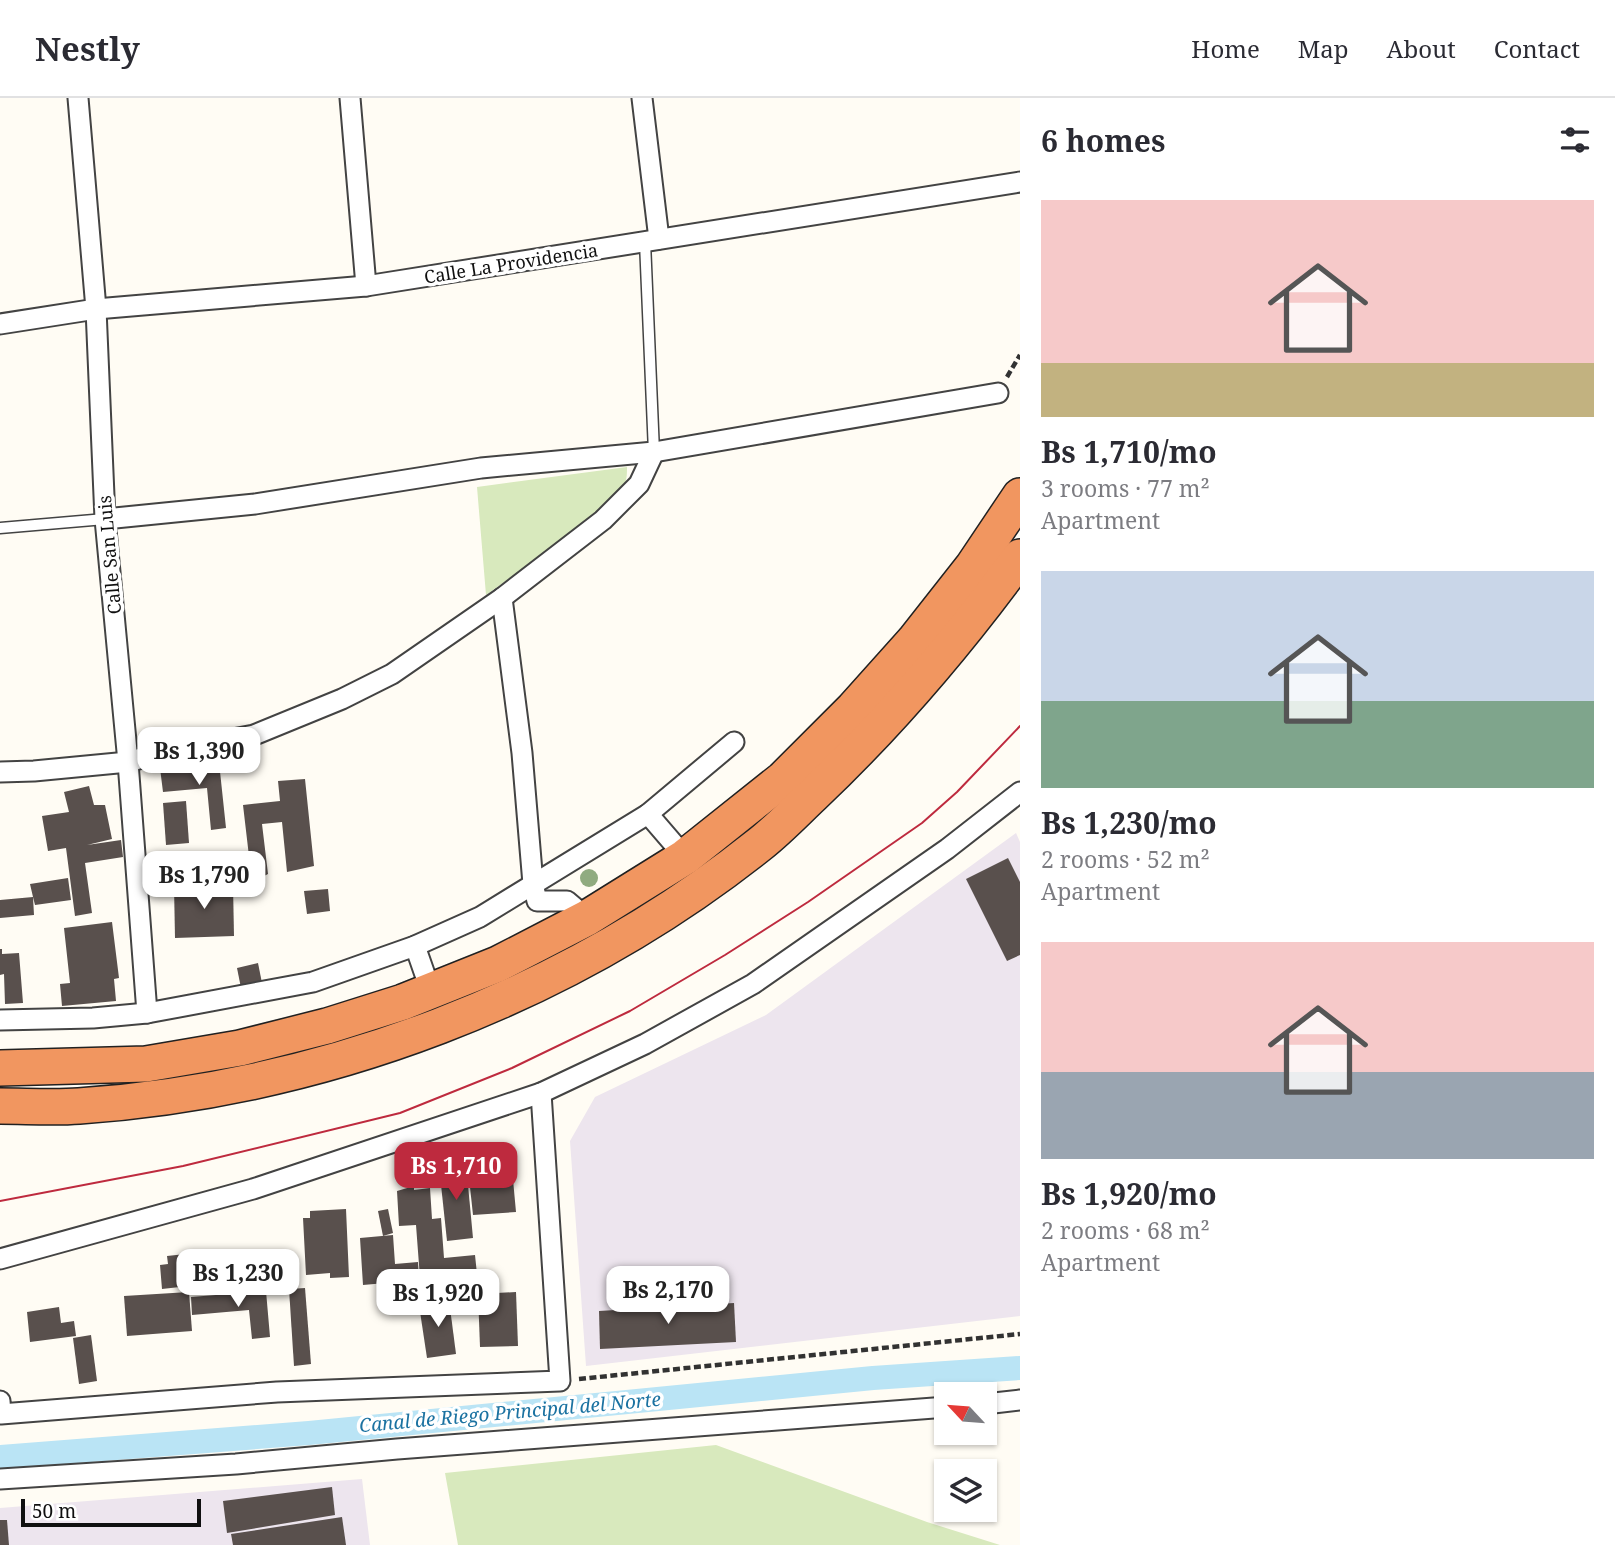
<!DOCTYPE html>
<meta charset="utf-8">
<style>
:root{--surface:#fff;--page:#f7f7f7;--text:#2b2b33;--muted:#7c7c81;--line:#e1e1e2;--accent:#be2a3e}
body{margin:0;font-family:"Noto Serif",serif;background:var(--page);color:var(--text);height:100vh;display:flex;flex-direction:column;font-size:26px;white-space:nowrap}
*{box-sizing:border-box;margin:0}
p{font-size:23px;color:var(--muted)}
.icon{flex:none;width:38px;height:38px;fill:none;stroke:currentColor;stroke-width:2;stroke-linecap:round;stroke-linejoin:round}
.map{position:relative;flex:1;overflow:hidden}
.drawer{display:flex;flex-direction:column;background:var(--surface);width:595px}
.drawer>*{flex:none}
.needle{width:46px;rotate:296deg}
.tools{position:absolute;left:934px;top:1284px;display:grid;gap:14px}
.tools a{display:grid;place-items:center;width:63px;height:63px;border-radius:0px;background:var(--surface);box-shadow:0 2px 5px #0004;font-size:35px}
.scale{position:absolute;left:21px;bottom:18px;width:180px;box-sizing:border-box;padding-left:7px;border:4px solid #101010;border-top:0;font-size:19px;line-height:24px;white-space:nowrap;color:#101010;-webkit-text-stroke:5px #fff;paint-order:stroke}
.price{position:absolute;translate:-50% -60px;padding:0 16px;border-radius:14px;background:#fff;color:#222;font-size:23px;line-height:46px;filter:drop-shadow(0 2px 4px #0008)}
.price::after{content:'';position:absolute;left:50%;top:42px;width:21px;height:16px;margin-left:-10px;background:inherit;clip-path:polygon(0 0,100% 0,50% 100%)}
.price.current{background:var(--accent);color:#fff}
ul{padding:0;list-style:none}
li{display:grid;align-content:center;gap:14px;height:371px;padding:0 21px}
li span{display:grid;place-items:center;height:217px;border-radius:0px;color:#555}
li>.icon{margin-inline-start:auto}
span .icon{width:126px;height:126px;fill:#fffc;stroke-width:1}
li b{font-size:30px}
h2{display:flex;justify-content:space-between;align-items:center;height:84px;padding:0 21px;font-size:30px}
header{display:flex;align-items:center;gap:42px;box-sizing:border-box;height:98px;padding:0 35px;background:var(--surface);border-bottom:2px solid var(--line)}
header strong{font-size:33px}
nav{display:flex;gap:38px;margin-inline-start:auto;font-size:24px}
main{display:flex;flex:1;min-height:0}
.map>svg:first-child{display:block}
.industrial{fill:#ede5ee}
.green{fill:#d8e9bd}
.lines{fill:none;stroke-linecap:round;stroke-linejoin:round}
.canal{stroke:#bae4f5;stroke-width:24}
.building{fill:#59504d}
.lane-casing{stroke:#434343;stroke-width:13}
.street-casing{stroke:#434343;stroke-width:23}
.highway-casing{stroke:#212121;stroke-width:38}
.path{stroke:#323232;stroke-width:4.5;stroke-dasharray:7 3.5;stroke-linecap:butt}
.lane{stroke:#fff;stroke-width:10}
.street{stroke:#fff;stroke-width:19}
.highway{stroke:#f19660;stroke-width:35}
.tram{stroke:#be2a3e;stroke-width:2}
.tree{fill:#90ab80}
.labels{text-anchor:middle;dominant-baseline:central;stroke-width:7;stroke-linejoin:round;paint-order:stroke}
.street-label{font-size:18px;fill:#101010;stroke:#fff}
.water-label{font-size:19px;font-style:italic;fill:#1b72a1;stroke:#fff}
</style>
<header>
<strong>Nestly</strong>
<nav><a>Home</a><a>Map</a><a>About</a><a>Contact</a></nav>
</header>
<main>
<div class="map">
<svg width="1020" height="1447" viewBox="0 0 1020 1447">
<rect width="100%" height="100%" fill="#fffcf4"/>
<g class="industrial">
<path d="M1016,735L1020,744V1218L586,1268L570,1043L595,999L766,917Z"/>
<path d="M362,1381L370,1447H0V1410Z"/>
</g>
<g class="green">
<path d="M627,369C627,374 627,381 625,385C617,405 510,480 486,497L477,389Z"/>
<path d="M716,1347L927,1424L1000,1447H458L445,1375Z"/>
</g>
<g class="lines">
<path class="canal" d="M0,1359L309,1335L873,1280L1020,1270"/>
</g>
<g class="building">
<path d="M219,664L226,730L211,732L207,690L163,694L160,670Z"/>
<path d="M305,681L314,768L287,774L282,724L262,726L268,776L252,784L243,707L280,703L278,683Z"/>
<path d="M89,688L94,707H105L112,741L87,747L121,742L123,759L85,765L92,815L75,818L66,750L48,753L42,718L69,714L64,694Z"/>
<path d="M186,703L189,745L166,747L163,705Z"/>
<path d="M1008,760L1020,784V857L1007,863L966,781Z"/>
<path d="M68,780L71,802L35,807L33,799L34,817L0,820V802L33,799L30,786Z"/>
<path d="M233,787L234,838L175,840L174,788Z"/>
<path d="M328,791L330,813L307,816L304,793Z"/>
<path d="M112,824L119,880L114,881L116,903L62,908L60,886L70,885L64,830Z"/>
<path d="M0,851H2V856L19,855L23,905L5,906L4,876L0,877Z"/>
<path d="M258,865L262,885L241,890L237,870Z"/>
<path d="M511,1060L516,1114L473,1117L470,1089L484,1088L483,1083L469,1084L468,1064Z"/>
<path d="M466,1066L473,1140L447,1143L439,1068Z"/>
<path d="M414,1088V1092L430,1090L432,1121L441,1120L444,1160L475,1157L477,1176L420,1180L416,1127L399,1128L397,1093Z"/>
<path d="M346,1111L349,1179L330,1180V1175L306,1177L303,1120H310V1113Z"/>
<path d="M388,1111L393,1135L383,1138L378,1113Z"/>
<path d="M393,1137L395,1166L418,1164L419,1182L363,1187L360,1140Z"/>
<path d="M204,1154L205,1169L223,1167L224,1184L162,1191L160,1167L168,1166L167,1158Z"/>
<path d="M305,1190L311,1266L294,1268L289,1191Z"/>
<path d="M266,1193L270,1239L252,1241L249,1212L192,1217L191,1199Z"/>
<path d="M189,1194L192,1233L127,1238L124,1198Z"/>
<path d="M516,1194L518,1248L480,1249L478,1196Z"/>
<path d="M449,1202L456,1256L427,1260L419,1207Z"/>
<path d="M734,1205L736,1244L600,1251L599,1213Z"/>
<path d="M59,1209L61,1225L74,1223L76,1238L30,1244L27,1214Z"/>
<path d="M91,1237L97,1283L79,1286L73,1240Z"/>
<path d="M332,1389L335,1417L227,1435L223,1403Z"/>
<path d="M342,1419L346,1447H233L231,1436Z"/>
<path d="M0,1422H7L9,1447H0Z"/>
</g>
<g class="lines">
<defs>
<g id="lane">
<path d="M645,144L654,354"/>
<path d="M0,430L105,421"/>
</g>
<g id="street">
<path d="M78,0L96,211L105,421L128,664L147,915"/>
<path d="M350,0L366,188"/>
<path d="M642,0L659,141"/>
<path d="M0,226L96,211L366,188L1020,84"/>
<path d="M105,421L255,406L481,370L654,354L998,295"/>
<path d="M502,500L522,655L533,786L537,803H567L587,820"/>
<path d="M0,674L34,673L128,664L163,654L254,637L342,601L392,576L502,500L603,422L639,386L654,354"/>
<path d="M648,716L685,759"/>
<path d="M415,848L430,891"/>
<path d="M0,922L93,920L147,915L313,884L415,848L480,819L648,716L734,644"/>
<path d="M0,1161L253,1091L541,995L645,946L753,886L947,751L1020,694"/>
<path d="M0,1303L1,1316L277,1294L560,1283L541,995"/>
<path d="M985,1306L1020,1302"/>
<path d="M0,1381L236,1366L397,1351L947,1309"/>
</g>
<g id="highway">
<path d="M0,970L146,966L240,950L327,928L403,904L498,866L587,820L685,759L783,681L854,610L914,543L973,468L1020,398"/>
<path d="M0,1008C26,1008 53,1010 79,1008C324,991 568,899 760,746C779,731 796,713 813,697C890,624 958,544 1020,459"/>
</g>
</defs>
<use href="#lane" class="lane-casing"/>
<use href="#street" class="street-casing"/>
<use href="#highway" class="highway-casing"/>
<g class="path">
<path d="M1007,279L1020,257"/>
<path d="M579,1281L1020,1236"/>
</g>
<use href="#lane" class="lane"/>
<use href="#street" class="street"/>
<use href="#highway" class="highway"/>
<path class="tram" d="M0,1103L183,1068L400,1015L512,970L630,913L725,857L808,804L922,725L957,694L1020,628"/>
</g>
<circle class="tree" cx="589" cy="780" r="9"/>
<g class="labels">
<g class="street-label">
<text transform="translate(511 165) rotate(-9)">Calle La Providencia</text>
<text transform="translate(109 457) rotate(-95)">Calle San Luis</text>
</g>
<g class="water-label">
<text transform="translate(510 1314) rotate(-5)">Canal de Riego Principal del Norte</text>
</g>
</g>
</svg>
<div class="tools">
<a><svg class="needle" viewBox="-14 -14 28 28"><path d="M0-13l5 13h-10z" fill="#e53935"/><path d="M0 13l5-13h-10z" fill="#7c7c81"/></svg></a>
<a><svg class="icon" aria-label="layers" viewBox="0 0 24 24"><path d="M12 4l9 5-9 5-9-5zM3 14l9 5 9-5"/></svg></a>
</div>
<div class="scale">50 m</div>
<b class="price" style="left:199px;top:689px">Bs 1,390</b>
<b class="price" style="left:204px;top:813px">Bs 1,790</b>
<b class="price current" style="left:456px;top:1104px">Bs 1,710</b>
<b class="price" style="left:238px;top:1211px">Bs 1,230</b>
<b class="price" style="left:668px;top:1228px">Bs 2,170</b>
<b class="price" style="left:438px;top:1231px">Bs 1,920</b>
</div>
<section class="drawer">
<h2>6 homes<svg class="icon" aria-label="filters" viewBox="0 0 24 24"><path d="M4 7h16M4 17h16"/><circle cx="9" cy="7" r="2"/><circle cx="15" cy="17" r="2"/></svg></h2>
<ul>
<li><span style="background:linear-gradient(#f6c9c9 75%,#c2b280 0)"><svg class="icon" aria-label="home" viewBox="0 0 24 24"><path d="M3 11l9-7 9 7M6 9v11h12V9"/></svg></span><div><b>Bs 1,710/mo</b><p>3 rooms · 77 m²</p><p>Apartment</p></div></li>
<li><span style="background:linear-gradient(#c9d6e8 60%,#7fa58c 0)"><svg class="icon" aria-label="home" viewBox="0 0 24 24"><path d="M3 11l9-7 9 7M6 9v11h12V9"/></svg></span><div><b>Bs 1,230/mo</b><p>2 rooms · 52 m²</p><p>Apartment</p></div></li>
<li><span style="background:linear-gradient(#f6c9c9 60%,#9aa5b1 0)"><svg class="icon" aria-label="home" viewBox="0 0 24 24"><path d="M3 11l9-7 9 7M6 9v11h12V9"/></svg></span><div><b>Bs 1,920/mo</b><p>2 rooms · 68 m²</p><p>Apartment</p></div></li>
</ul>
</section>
</main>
